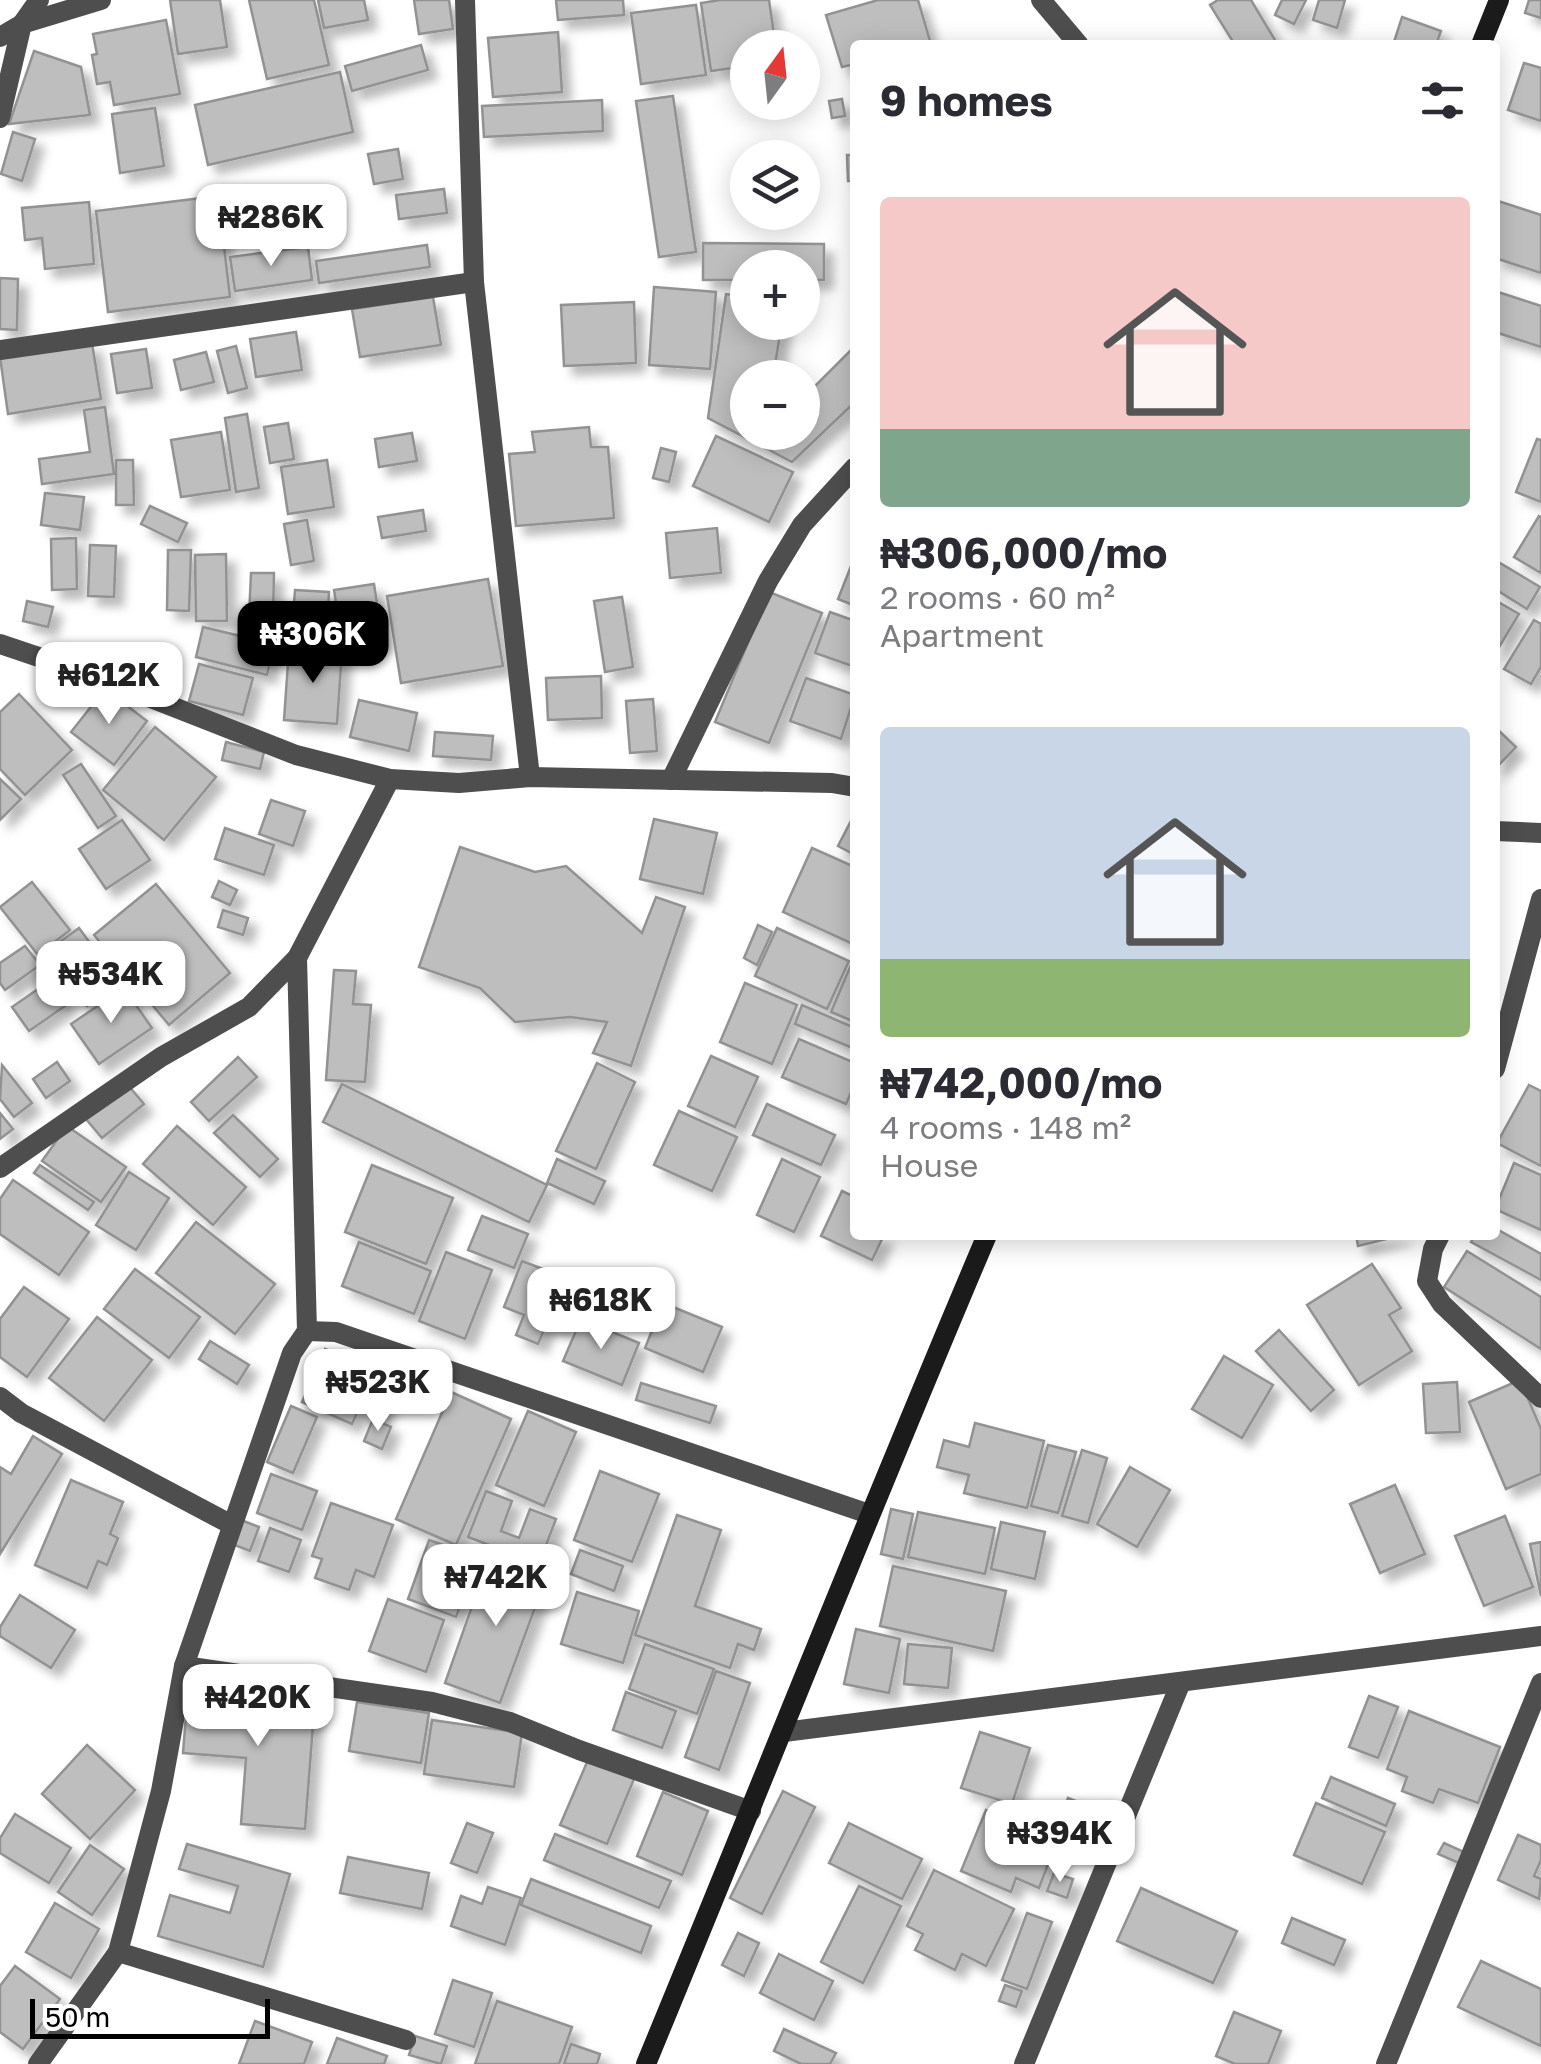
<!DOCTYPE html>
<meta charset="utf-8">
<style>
:root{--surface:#fff;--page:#f2f2f3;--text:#2b2b33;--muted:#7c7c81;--accent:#000}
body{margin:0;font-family:"Golos Text",sans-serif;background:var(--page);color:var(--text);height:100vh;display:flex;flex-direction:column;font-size:38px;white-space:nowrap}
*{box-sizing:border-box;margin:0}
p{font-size:32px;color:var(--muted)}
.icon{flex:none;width:55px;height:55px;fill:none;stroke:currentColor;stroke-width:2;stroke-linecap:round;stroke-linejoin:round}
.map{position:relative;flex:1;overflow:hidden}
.panel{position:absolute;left:850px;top:40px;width:650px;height:1200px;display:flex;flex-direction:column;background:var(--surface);border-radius:10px;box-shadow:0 5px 25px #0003}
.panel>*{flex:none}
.needle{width:65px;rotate:15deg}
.controls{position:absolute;left:730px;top:30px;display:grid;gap:20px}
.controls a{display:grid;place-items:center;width:90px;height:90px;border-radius:50%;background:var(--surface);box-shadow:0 5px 25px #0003;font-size:50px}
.scale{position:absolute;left:30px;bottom:25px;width:240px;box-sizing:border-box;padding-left:10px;border:5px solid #000;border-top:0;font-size:28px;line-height:35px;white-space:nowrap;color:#000;-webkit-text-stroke:8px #fff;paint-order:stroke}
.price{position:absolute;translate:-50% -85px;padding:0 22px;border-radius:20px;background:#fff;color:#222;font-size:32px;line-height:65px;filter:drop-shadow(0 2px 5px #0008)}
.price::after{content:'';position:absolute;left:50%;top:60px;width:30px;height:22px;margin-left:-15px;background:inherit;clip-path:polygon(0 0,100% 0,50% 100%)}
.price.current{background:var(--accent);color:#fff}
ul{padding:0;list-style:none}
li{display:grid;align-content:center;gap:20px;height:530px;padding:0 30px}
li span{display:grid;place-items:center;height:310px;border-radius:10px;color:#555}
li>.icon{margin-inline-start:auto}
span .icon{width:180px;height:180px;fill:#fffc;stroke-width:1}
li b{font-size:42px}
h2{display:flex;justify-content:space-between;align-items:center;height:120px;padding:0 30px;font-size:42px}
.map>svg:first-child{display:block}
.building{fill:#bebebe;stroke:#929292;stroke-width:2.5;filter:url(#shadow)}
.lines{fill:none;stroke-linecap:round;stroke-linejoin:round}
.street{stroke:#4e4e4e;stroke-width:20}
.secondary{stroke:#1b1b1b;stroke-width:20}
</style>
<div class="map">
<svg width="1541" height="2064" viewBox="0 0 1541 2064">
<defs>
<filter id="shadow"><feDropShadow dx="9" dy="9" stdDeviation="5" flood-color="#0004"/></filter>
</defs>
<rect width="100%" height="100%" fill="#fff"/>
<g class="building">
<path d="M170,0H220L227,47L178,54Z"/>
<path d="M249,0H314L329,65L267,79Z"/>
<path d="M318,0H364L368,20L324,28Z"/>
<path d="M414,0H449L453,29L419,34Z"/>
<path d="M556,0H623L624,15L558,20Z"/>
<path d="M720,0H769L776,48H748V66L711,71L701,3Z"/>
<path d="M878,0H918L930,41L917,45H855V64L842,67L826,15Z"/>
<path d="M1218,0H1251L1278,45H1235L1210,5Z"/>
<path d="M1282,0H1306L1294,24L1275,15Z"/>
<path d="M1319,0H1345L1337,28L1313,20Z"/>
<path d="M1529,0H1541V18L1525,13Z"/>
<path d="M696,5L706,75L641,84L631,13Z"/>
<path d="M1402,17L1441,31L1436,45H1393Z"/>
<path d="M166,20L180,94L114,105L110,82L97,84L92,55L97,54L93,34Z"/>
<path d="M558,32L562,92L493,97L488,38Z"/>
<path d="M421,45L428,70L352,91L345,66Z"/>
<path d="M34,51L81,67L90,115L9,124Z"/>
<path d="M1524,63L1541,68V121L1508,110Z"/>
<path d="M340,72L353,132L208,165L195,105Z"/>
<path d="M673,96L696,252L659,257L636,101Z"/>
<path d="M842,99L845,116L832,118L829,101Z"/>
<path d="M602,100L603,131L484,137L482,106Z"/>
<path d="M155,108L164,166L120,173L112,114Z"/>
<path d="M13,132L35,139L22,181L1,174Z"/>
<path d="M398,149L403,179L374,184L368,154Z"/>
<path d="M847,155H855V181H848Z"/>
<path d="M444,189L447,213L399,219L396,195Z"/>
<path d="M218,196L230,297L108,312L96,211Z"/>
<path d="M1495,200L1541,215V273L1495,258Z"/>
<path d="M89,202L94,264L45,269L42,238L25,240L22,208Z"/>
<path d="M703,243L824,244V280H802V268H748V280H703Z"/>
<path d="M427,245L430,267L319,283L316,261Z"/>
<path d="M308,247L312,280L235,291L230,257Z"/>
<path d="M0,278L18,279L17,330L0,329Z"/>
<path d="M654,287L716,292L710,369L649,365Z"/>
<path d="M1495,291L1541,306V347L1495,332Z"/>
<path d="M726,294L748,297V322H782L773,378H748V432H802V399L855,346V402L792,462L708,418Z"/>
<path d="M433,297L441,345L360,357L352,309Z"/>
<path d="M634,302L636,363L564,366L561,305Z"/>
<path d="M296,332L302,370L256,377L250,339Z"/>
<path d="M92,343L101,399L8,414L0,357Z"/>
<path d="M236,346L247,388L228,393L217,351Z"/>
<path d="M146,349L152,388L117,393L111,354Z"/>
<path d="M206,352L214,382L181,390L174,360Z"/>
<path d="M105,407L114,474L42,484L39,459L90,452L84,410Z"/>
<path d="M247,414L259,488L236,492L225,418Z"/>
<path d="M288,423L294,459L270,463L264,427Z"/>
<path d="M589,427L591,447H608L614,518L516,526L509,454L535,452L532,432Z"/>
<path d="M221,432L230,490L181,497L171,440Z"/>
<path d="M412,433L417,461L379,467L375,439Z"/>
<path d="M716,436L793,472L769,522L693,486Z"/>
<path d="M1537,439L1541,440V502L1516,492Z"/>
<path d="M661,448L676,452L669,482L653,478Z"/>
<path d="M116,460H133L134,505H116Z"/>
<path d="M327,460L334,507L288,514L281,467Z"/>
<path d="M45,493L84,497L80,530L41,525Z"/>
<path d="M150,506L187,523L178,542L141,524Z"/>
<path d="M423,510L426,531L382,538L378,517Z"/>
<path d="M1539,516L1541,517V573L1514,557Z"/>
<path d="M307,520L314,561L291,565L284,524Z"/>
<path d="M717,528L721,573L670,578L666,533Z"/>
<path d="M76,538L77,589L52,590L51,539Z"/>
<path d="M90,545L116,546L114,597L88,596Z"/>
<path d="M168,550H191L189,611L167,610Z"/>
<path d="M226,554L227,621H196L195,555Z"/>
<path d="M1495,560L1540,587L1527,609L1495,589Z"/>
<path d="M853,561L855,562V606L838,599Z"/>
<path d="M251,573H274L273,618L249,617Z"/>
<path d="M488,579L503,666L401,683L387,596Z"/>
<path d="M374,584L383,642L343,648L334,590Z"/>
<path d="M295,590L329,592L326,643L291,641Z"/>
<path d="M769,592L822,613L769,743L715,722Z"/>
<path d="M622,597L633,667L605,672L594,601Z"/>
<path d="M1495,600L1519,614L1495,654Z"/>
<path d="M27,601L53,607L48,627L23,621Z"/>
<path d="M830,612L855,621V667L815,653Z"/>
<path d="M1534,620L1541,624V667L1531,684L1504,669Z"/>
<path d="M203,627L274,644L267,675L196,657Z"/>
<path d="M289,648L342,652L337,724L284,720Z"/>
<path d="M199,664L253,678L243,715L189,701Z"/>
<path d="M601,676L602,718L548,720L546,678Z"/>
<path d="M806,678L855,695L841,739L790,721Z"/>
<path d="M105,689L147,721L114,765L71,732Z"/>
<path d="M19,694L72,750L25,795L0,769V712Z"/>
<path d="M653,699L657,751L630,753L626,701Z"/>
<path d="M359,700L417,713L409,751L350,737Z"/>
<path d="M155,727L216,777L164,840L103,790Z"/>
<path d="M1495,727L1516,747L1495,769Z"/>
<path d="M435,732L493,736L491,760L433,756Z"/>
<path d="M226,742L264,752L260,769L222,760Z"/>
<path d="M81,764L116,816L98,828L63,775Z"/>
<path d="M0,779L21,799L0,820Z"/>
<path d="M271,800L305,811L293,846L259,834Z"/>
<path d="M855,813V855L838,846Z"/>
<path d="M654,819L717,833L703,894L640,879Z"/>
<path d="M122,820L150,860L106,889L79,849Z"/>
<path d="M225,828L274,845L264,875L215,859Z"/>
<path d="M460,847L535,872L566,866L642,933L656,897L685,907L631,1066L593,1053L607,1022L570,1017L515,1022L480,988L419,967Z"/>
<path d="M812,848L855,867V945L783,912Z"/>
<path d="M219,881L237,890L230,905L212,897Z"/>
<path d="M32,882L70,930L38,955L0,907Z"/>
<path d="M156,884L230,973L169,1025L94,935Z"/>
<path d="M223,910L248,918L243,935L218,927Z"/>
<path d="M758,925L772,932L757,965L744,958Z"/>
<path d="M79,928L119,982L87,1006L46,952Z"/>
<path d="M777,928L849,961L827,1009L755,976Z"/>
<path d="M25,946L40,965L5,990L0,983V963Z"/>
<path d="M853,960L855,961V1022L831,1012Z"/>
<path d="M334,970L356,971L353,1004L371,1005L365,1082L326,1080Z"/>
<path d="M51,980L68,1004L29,1031L12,1007Z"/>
<path d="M745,983L797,1005L772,1064L720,1042Z"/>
<path d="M124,988L152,1028L99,1064L71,1024Z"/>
<path d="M802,1005L855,1028V1049L795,1024Z"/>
<path d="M799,1039L855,1063V1083L846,1104L782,1077Z"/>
<path d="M711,1056L758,1077L735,1127L688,1106Z"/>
<path d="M238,1057L257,1077L209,1121L191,1102Z"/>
<path d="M57,1062L70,1081L46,1098L33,1079Z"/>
<path d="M597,1063L635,1082L596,1169L556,1151Z"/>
<path d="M2,1065L32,1103L14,1117L0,1099Z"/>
<path d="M342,1084L547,1185L529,1222L323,1122Z"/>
<path d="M128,1085L144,1104L102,1138L85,1118Z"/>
<path d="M1529,1085L1541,1091V1166L1497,1143Z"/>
<path d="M767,1104L835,1135L821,1165L753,1135Z"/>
<path d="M679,1111L737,1137L712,1191L654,1165Z"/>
<path d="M0,1113L13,1129L0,1139Z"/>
<path d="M233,1115L278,1159L260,1177L214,1133Z"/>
<path d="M67,1126L126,1167L101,1202L42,1161Z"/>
<path d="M177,1126L246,1187L213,1225L143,1164Z"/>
<path d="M557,1159L605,1181L594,1204L547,1183Z"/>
<path d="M782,1159L820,1177L794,1232L757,1215Z"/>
<path d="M1514,1163L1541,1175V1230L1495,1209Z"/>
<path d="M40,1165L94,1202L88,1210L34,1173Z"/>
<path d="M372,1165L453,1198L426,1264L345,1232Z"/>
<path d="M129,1172L169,1198L136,1250L96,1225Z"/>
<path d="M13,1180L89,1232L59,1275L0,1234V1199Z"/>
<path d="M842,1191L855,1197V1235H884L872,1260L821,1236Z"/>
<path d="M482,1216L528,1234L514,1268L468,1250Z"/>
<path d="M196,1222L275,1284L235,1334L156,1273Z"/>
<path d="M1495,1228L1541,1254V1280L1471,1242L1475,1235H1495Z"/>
<path d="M1356,1235H1403L1358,1246Z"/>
<path d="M359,1242L431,1271L414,1314L342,1286Z"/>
<path d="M1467,1251L1541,1297V1349L1444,1287Z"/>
<path d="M446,1252L492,1270L465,1339L419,1321Z"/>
<path d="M522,1261L582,1284L563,1330L547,1323L538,1344L516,1335L524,1315L504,1307Z"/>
<path d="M1372,1264L1401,1308L1389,1315L1412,1351L1359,1385L1307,1305Z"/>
<path d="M135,1269L200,1317L169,1358L104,1309Z"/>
<path d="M24,1287L69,1319L27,1377L0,1357V1319Z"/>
<path d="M663,1303L722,1327L703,1372L645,1348Z"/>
<path d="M97,1317L152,1360L104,1421L49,1378Z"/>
<path d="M581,1319L639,1343L622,1385L563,1361Z"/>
<path d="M1279,1330L1334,1390L1311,1411L1256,1351Z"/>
<path d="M210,1341L249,1365L237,1384L199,1359Z"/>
<path d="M325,1349L355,1362L361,1351L388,1362L380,1382L372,1379L352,1424L302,1402Z"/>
<path d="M1224,1356L1273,1385L1242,1438L1192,1409Z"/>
<path d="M1520,1380L1541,1429V1474L1506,1489L1469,1402Z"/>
<path d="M1457,1382L1460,1432L1426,1433L1423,1384Z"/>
<path d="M641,1383L716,1406L710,1423L636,1400Z"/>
<path d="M376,1388L391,1394L380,1418L365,1411Z"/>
<path d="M451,1392L511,1419L456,1545L396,1519Z"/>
<path d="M291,1406L317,1417L293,1473L267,1462Z"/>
<path d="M528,1411L576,1432L544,1506L496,1485Z"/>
<path d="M373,1419L391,1427L382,1449L364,1441Z"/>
<path d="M975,1423L1044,1441L1027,1508L964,1493L969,1475L937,1467L944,1440L969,1447Z"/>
<path d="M33,1436L62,1454L0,1554V1467L11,1474Z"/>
<path d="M1048,1445L1076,1452L1058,1513L1031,1506Z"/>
<path d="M1082,1450L1107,1458L1088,1523L1062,1516Z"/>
<path d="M1130,1467L1170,1490L1137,1547L1097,1524Z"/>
<path d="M600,1471L659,1494L632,1562L574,1540Z"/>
<path d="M271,1474L317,1491L302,1530L257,1513Z"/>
<path d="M71,1480L123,1502L110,1534L118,1538L107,1565L98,1561L87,1588L35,1565Z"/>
<path d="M1395,1485L1425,1554L1380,1573L1350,1504Z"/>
<path d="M486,1491L512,1501L501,1531L519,1538L530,1509L556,1519L539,1564L468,1537Z"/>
<path d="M331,1503L393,1525L374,1577L356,1570L349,1590L315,1578L322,1559L312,1556Z"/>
<path d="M891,1509L913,1514L903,1559L881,1554Z"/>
<path d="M918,1512L995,1528L985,1574L908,1557Z"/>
<path d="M677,1515L721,1530L695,1606L761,1629L754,1650L738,1644L730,1668L635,1635Z"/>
<path d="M1505,1516L1533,1587L1484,1606L1455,1536Z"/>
<path d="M241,1520L259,1527L250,1551L232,1544Z"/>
<path d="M1001,1522L1045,1532L1035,1579L991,1569Z"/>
<path d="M270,1528L301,1540L289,1572L258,1561Z"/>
<path d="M429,1540L478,1557L456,1617L408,1599Z"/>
<path d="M1541,1542V1596L1530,1544Z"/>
<path d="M580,1550L623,1566L614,1591L571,1574Z"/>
<path d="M490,1555L547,1575L500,1703L445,1683Z"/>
<path d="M893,1566L1006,1591L993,1651L880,1626Z"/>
<path d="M577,1592L639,1611L623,1663L561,1644Z"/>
<path d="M20,1595L75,1630L51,1668L0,1636V1627Z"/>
<path d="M388,1599L444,1620L426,1672L369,1651Z"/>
<path d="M856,1629L900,1639L889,1693L844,1684Z"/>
<path d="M645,1644L714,1669L697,1714L629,1689Z"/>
<path d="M908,1644L952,1648L948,1688L904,1684Z"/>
<path d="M716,1671L750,1683L719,1770L685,1757Z"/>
<path d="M188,1689L315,1699L305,1829L241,1824L246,1758L183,1753Z"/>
<path d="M626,1692L676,1711L662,1748L613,1730Z"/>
<path d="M1369,1696L1398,1707L1378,1758L1349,1747Z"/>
<path d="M357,1702L429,1713L421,1763L349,1751Z"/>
<path d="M1409,1711L1500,1747L1478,1803L1439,1789L1433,1803L1402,1791L1407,1777L1387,1769Z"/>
<path d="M432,1720L522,1733L514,1787L424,1774Z"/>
<path d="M980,1732L1030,1748L1012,1804L961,1788Z"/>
<path d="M87,1745L135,1790L90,1839L42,1794Z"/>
<path d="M588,1760L634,1779L607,1844L560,1825Z"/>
<path d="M1331,1777L1395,1804L1386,1826L1322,1798Z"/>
<path d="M783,1791L815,1807L762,1914L730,1898Z"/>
<path d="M663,1792L708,1811L682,1875L637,1856Z"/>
<path d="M1068,1798L1099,1810L1083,1850L1053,1839Z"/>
<path d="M1316,1803L1385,1832L1362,1884L1294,1855Z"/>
<path d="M986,1810L1044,1834L1034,1857L1049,1862L1039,1888L1016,1878L1011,1892L961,1871Z"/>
<path d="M15,1814L71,1848L49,1883L0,1853V1838Z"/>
<path d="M467,1823L493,1833L477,1873L451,1863Z"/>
<path d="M849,1823L922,1859L902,1899L829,1863Z"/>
<path d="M555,1834L671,1881L659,1908L544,1860Z"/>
<path d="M1518,1835L1541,1845V1860L1534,1876L1541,1879L1539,1899L1498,1880Z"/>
<path d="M1444,1843L1464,1852L1459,1863L1438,1854Z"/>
<path d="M187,1844L290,1874L263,1967L158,1936L170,1895L230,1913L238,1886L179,1869Z"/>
<path d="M90,1845L124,1869L92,1915L58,1892Z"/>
<path d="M348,1857L429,1873L422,1909L340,1893Z"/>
<path d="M934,1870L1014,1909L986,1966L962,1954L955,1970L915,1950L923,1934L907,1926Z"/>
<path d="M1054,1873L1073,1879L1067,1898L1047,1891Z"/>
<path d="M531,1879L651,1926L641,1953L521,1905Z"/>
<path d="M859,1886L901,1906L863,1983L821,1962Z"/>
<path d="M488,1887L521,1898L505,1945L451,1926L461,1896L482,1904Z"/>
<path d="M1141,1888L1237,1931L1213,1983L1117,1941Z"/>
<path d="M55,1903L99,1929L71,1978L26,1952Z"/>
<path d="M1027,1913L1052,1922L1027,1989L1002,1980Z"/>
<path d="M1292,1918L1345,1940L1334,1965L1282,1943Z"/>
<path d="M738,1933L759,1943L744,1976L722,1965Z"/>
<path d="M779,1954L833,1981L814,2020L760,1993Z"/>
<path d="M1481,1961L1541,1989V2046L1458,2007Z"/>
<path d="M15,1966L60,1999L23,2049L0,2032V1986Z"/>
<path d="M453,1980L492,1993L474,2047L435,2034Z"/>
<path d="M1005,1985L1022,1991L1016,2007L999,2001Z"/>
<path d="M497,2001L572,2027L559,2064H475Z"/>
<path d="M1234,2012L1281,2031L1268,2064H1235L1216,2056Z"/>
<path d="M255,2021L312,2042L304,2064H239Z"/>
<path d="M784,2029L836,2053L830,2064H801L774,2051Z"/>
<path d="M415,2036L447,2046L441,2064L409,2055Z"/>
<path d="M337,2038L387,2056L384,2064H327Z"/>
<path d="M571,2044L600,2054L597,2064H564Z"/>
</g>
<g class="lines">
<g class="street">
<path d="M465,0L474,282L530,777"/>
<path d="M1041,0L1079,45"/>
<path d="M0,37L22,24L101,0"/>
<path d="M0,118L22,24L39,0"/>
<path d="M0,350L474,282"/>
<path d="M0,644L92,675L296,755L390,779L459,783L530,777L832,783L855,787"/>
<path d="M671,780L768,581L802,525L855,467"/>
<path d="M1495,831L1541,833"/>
<path d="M1495,1069L1541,899"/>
<path d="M0,1168L161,1057L249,1007L297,958L390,779"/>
<path d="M1440,1235L1433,1249L1427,1281L1442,1304L1541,1398"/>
<path d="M307,1331L336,1332L869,1514"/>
<path d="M0,1397L21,1413L232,1525"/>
<path d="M184,1666L432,1702L510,1722L579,1750L751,1811"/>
<path d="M784,1732L1541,1636"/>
<path d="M118,1952L406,2040"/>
<path d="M38,2064L118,1952L161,1791L184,1666L292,1353L307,1331L297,958"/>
<path d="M1024,2064L1181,1682"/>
<path d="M1386,2064L1541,1683"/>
</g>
<g class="secondary">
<path d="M1481,45L1499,0"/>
<path d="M646,2064C760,1788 870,1510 987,1235"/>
</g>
</g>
</svg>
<div class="controls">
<a><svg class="needle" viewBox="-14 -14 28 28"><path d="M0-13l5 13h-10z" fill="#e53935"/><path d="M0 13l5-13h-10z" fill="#7c7c81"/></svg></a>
<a><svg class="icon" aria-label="layers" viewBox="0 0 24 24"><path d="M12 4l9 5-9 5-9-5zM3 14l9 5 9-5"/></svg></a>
<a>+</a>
<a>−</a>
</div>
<div class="scale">50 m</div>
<b class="price" style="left:271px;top:269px">₦286K</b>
<b class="price current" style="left:313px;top:686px">₦306K</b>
<b class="price" style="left:109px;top:727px">₦612K</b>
<b class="price" style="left:111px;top:1026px">₦534K</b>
<b class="price" style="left:601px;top:1352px">₦618K</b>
<b class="price" style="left:378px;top:1434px">₦523K</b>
<b class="price" style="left:496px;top:1629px">₦742K</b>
<b class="price" style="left:258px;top:1749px">₦420K</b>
<b class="price" style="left:1060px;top:1885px">₦394K</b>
<section class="panel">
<h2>9 homes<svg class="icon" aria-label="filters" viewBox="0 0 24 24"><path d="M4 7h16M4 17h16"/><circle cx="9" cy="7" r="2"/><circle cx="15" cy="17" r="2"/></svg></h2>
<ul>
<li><span style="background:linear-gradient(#f6c9c9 75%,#7fa58c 0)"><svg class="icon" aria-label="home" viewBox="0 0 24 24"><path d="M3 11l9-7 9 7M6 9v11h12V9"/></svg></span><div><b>₦306,000/mo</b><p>2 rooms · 60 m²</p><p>Apartment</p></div></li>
<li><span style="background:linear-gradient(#c9d6e8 75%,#8fb573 0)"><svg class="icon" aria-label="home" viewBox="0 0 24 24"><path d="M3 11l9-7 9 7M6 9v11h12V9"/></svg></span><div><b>₦742,000/mo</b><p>4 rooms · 148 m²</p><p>House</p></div></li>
</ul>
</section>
</div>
